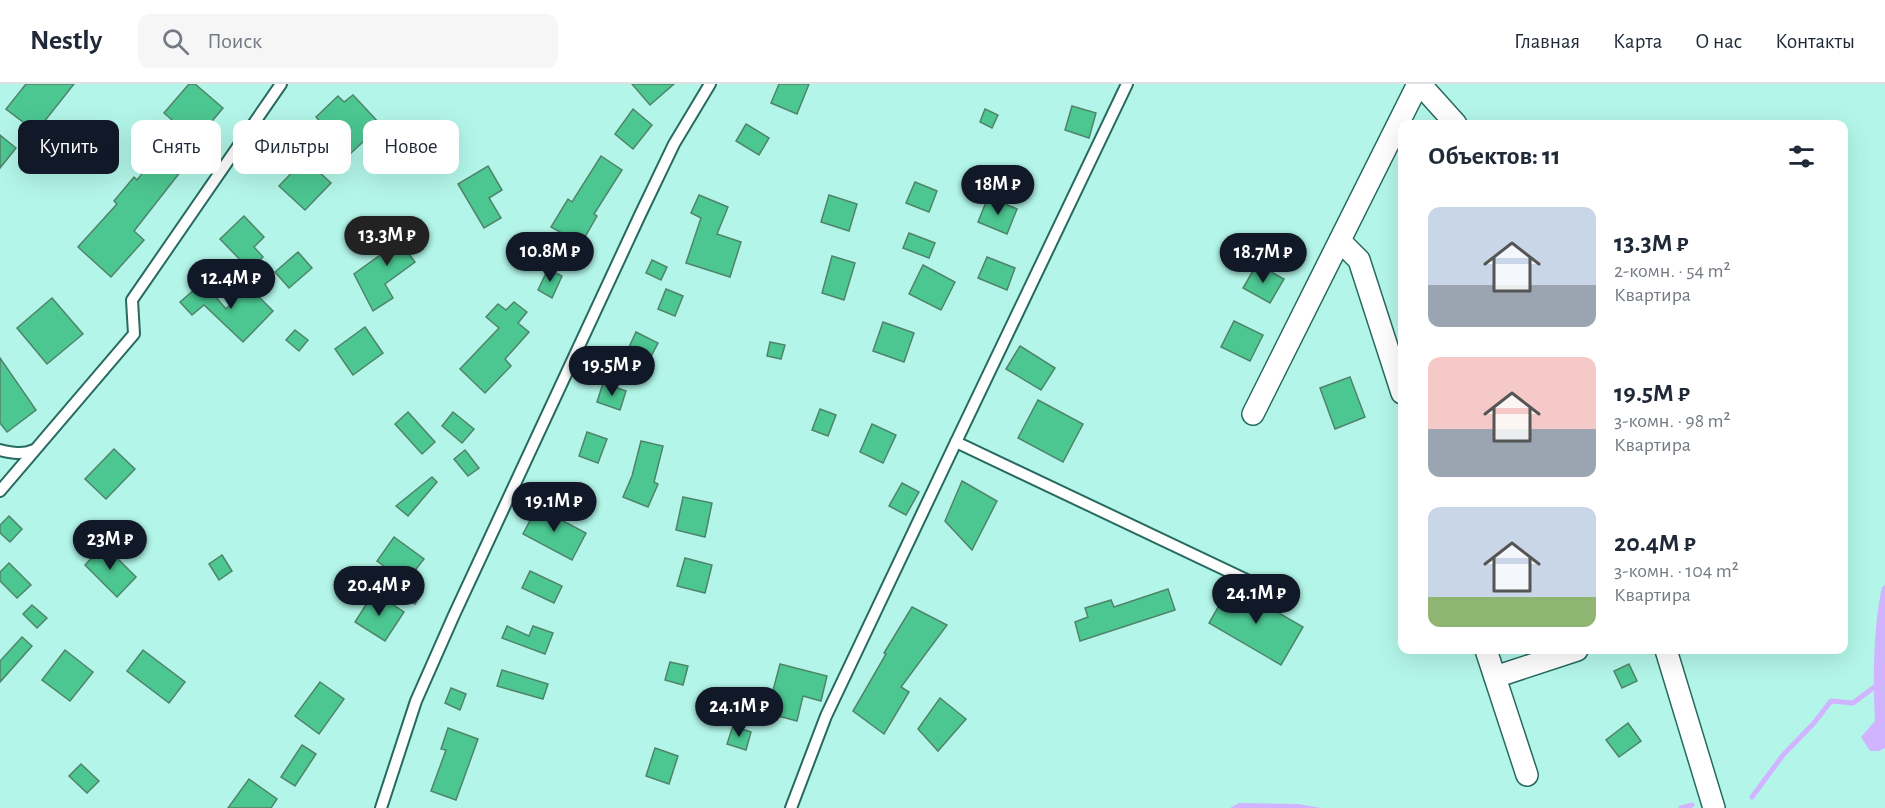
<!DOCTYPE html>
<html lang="ru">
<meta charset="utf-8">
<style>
:root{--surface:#fff;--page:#f6f6f7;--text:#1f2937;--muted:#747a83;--line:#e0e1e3;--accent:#111827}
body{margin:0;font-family:"Alegreya Sans",sans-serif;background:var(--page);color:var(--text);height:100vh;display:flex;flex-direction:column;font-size:22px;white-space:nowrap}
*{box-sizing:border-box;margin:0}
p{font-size:20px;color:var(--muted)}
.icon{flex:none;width:33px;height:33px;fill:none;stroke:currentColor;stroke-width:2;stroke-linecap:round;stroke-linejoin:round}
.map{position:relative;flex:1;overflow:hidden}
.panel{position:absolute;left:1398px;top:36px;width:450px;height:534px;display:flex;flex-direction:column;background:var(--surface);border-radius:12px;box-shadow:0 6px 24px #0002}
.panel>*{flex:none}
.banner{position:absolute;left:18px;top:36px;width:570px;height:54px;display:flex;gap:12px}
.price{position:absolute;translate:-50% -51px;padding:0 14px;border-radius:21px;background:var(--accent);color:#fff;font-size:20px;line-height:39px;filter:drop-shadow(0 2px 3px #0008)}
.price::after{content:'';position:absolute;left:50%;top:36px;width:18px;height:14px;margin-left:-9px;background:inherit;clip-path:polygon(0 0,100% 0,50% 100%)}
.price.current{background:#222;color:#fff}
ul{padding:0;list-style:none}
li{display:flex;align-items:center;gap:18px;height:150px;padding:0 30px}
li span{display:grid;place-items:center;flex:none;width:168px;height:120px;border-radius:12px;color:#555}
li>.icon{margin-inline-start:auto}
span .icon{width:72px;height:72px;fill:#fffc;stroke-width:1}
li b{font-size:26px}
h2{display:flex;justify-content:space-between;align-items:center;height:72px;padding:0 30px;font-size:26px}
.tag{padding:0 21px;border-radius:12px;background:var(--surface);box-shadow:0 6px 24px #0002;font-size:21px;line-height:54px}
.tag.current{background:var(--accent);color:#fff}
header{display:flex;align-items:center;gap:36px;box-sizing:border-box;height:84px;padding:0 30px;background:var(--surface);border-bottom:2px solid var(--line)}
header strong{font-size:28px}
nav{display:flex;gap:33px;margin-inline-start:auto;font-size:21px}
.search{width:420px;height:54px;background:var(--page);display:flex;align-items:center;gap:15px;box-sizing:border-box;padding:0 21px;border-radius:12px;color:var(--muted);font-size:22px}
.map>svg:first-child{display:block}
.water{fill:#d1b4ff}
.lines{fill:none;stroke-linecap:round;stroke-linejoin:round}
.stream{stroke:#d1b4ff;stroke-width:5}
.building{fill:#4cc792;stroke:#50846a;stroke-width:1.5}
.service-casing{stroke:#286a60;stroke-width:14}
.minor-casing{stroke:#286a60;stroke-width:24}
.service{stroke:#fff;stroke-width:10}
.minor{stroke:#fff;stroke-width:21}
</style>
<header>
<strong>Nestly</strong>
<div class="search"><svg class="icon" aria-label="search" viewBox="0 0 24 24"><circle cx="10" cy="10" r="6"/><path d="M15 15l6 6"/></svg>Поиск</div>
<nav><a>Главная</a><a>Карта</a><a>О нас</a><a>Контакты</a></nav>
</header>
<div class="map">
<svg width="1885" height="724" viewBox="0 0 1885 724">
<rect width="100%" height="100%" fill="#b3f6e9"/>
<g class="water">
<path d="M1885,501V664L1879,667H1870L1861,653L1875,637C1873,595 1873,544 1882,503Z"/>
<path d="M1239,719L1298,720L1321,724H1230Z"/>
</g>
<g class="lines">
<g class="stream">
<path d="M1752,713L1783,671L1814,639L1831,617L1853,619L1885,595"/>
<path d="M1681,724L1692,721"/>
</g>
</g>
<g class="building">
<path d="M26,0H74L36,48L6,25Z"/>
<path d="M189,0H195L223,24L182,73L188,78L134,147L144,156L111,193L78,163L117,120L114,117L134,93L137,96L180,43L164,29Z"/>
<path d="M632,0H674L650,21Z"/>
<path d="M779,0H809L797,30L771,19Z"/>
<path d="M353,11L381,41L350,70L316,33L338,12L344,18Z"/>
<path d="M1072,22L1096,29L1089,54L1065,46Z"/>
<path d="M633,25L652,41L633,65L615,50Z"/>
<path d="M985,25L998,31L992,44L980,38Z"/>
<path d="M746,40L769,54L759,71L736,57Z"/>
<path d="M0,51L16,64L0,84Z"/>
<path d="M601,72L622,86L594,130L597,132L581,160L551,143L568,115L572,118Z"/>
<path d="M305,75L331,99L305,126L279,102Z"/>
<path d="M488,82L502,106L489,114L501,134L484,144L458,100Z"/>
<path d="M915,98L937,107L929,128L906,119Z"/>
<path d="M699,111L728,123L717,150L741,158L730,193L686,179L701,134L691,129Z"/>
<path d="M829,111L857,120L849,147L821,138Z"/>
<path d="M988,113L1017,125L1007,150L978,138Z"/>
<path d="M244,132L264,153L254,163L263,173L250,186L220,155Z"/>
<path d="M411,140L422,154L406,166L415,178L385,200L393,214L373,227L354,190L383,169L379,164Z"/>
<path d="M909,149L935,159L929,174L903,164Z"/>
<path d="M298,168L312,184L289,204L275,188Z"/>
<path d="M832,172L855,179L844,216L822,209Z"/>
<path d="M987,173L1015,184L1007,206L978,194Z"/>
<path d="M652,176L667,183L661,196L646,189Z"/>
<path d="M1257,180L1284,195L1270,219L1243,204Z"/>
<path d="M923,181L955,198L941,226L909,210Z"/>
<path d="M548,185L562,192L552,214L538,206Z"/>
<path d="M203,198L226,225L248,202L273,227L243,258L204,221L192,231L180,218Z"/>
<path d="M666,205L683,212L675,232L658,225Z"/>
<path d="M52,214L83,250L47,280L17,244Z"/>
<path d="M514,218L527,228L518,239L529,248L505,275L511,282L485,309L460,285L499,244L486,233L498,220L506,226Z"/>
<path d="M1234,237L1263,251L1250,277L1221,263Z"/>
<path d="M883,238L914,249L904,278L873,267Z"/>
<path d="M365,243L383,269L353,291L335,265Z"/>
<path d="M295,246L308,256L299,267L286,256Z"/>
<path d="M636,248L658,259L645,284L624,274Z"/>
<path d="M770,258L785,261L781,275L767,272Z"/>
<path d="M1020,262L1055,284L1041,306L1006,285Z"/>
<path d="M0,274L36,326L7,348L0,339Z"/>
<path d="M1350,293L1365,333L1335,345L1320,304Z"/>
<path d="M603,299L626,307L620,326L597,318Z"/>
<path d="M1038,316L1083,340L1063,378L1018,354Z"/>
<path d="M820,325L836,331L828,352L812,346Z"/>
<path d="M408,328L435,358L422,370L395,340Z"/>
<path d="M453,328L474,345L462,359L442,342Z"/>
<path d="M872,340L896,351L883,379L860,368Z"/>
<path d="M587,348L607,355L598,379L579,372Z"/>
<path d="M641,357L663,362L654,398L658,400L648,423L623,413L632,392Z"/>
<path d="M114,365L135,385L106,415L85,395Z"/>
<path d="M465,366L479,384L468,392L454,375Z"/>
<path d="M432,393L437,398L408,432L396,422Z"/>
<path d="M962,397L997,417L972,466L945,437Z"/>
<path d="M902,399L919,408L906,431L889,422Z"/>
<path d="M683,413L712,419L705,453L676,446Z"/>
<path d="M537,423L586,449L572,476L523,450Z"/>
<path d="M9,432L22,445L10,458L0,449V441Z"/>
<path d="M394,453L424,475L406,498L377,477Z"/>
<path d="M104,461L136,493L117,513L85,481Z"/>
<path d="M222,471L232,487L219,496L209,480Z"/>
<path d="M685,474L712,481L705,509L677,502Z"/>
<path d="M9,479L31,501L17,514L0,497V488Z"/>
<path d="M530,487L562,502L554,519L522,504Z"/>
<path d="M411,500L423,508L415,520L403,513Z"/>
<path d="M1231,501L1303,543L1281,581L1209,539Z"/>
<path d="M1168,505L1175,526L1080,557L1075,538L1088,533L1085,524L1111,516L1114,523Z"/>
<path d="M374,508L404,528L385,557L355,538Z"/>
<path d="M32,521L47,534L37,544L23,530Z"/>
<path d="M912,523L947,541L901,603L909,608L884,650L853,627L886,570L884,569Z"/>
<path d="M507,542L529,552L533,542L553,549L545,570L502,554Z"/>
<path d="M22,553L32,562L0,598V577Z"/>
<path d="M65,566L93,588L70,617L42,596Z"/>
<path d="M143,566L185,598L169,619L127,587Z"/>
<path d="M670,578L688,582L683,601L665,596Z"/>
<path d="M780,580L827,592L821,617L803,612L797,637L767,629Z"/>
<path d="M1629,580L1637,597L1622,604L1614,587Z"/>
<path d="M502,586L548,600L543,615L497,602Z"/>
<path d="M320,598L344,615L319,650L295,632Z"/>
<path d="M451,604L466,610L460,626L445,619Z"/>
<path d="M940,614L966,635L938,667L918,645Z"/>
<path d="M1628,639L1641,657L1619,673L1606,656Z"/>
<path d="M733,642L751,648L746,666L727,660Z"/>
<path d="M448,644L478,655L456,716L431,707L446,666L441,665Z"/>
<path d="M302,661L316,670L295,702L281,693Z"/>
<path d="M655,664L678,672L669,700L646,692Z"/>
<path d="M81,680L99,697L87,709L69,692Z"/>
<path d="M249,695L277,715L271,724H228Z"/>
</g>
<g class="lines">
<defs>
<g id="service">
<path d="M1127,0L956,358L1251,498"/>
<path d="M0,366C13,369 22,371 34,366"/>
<path d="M0,407L134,250L132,216L281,0"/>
<path d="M381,724L416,617L454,531L640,131L674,60L710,0"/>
<path d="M791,724L826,632L956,358"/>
</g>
<g id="minor">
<path d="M1420,0L1456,40"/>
<path d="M1340,157L1359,176L1402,309"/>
<path d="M1253,330L1418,0"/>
<path d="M1486,566L1527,691"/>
<path d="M1666,566L1714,724"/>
<path d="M1495,593L1577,566"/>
</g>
</defs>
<use href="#service" class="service-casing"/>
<use href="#minor" class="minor-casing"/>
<use href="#service" class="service"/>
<use href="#minor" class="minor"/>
</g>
</svg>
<b class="price" style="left:998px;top:132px">18M ₽</b>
<b class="price current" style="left:387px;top:183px">13.3M ₽</b>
<b class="price" style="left:550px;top:199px">10.8M ₽</b>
<b class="price" style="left:1263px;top:200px">18.7M ₽</b>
<b class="price" style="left:231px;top:226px">12.4M ₽</b>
<b class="price" style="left:612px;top:313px">19.5M ₽</b>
<b class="price" style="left:554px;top:449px">19.1M ₽</b>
<b class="price" style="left:110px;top:487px">23M ₽</b>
<b class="price" style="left:379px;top:533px">20.4M ₽</b>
<b class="price" style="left:1256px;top:541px">24.1M ₽</b>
<b class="price" style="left:739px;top:654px">24.1M ₽</b>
<div class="banner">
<a class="tag current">Купить</a>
<a class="tag">Снять</a>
<a class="tag">Фильтры</a>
<a class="tag">Новое</a>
</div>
<section class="panel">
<h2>Объектов: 11<svg class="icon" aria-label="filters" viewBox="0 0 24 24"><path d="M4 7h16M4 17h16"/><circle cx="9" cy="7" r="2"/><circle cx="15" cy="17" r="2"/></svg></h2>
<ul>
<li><span style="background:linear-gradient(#c9d6e8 65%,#9aa5b1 0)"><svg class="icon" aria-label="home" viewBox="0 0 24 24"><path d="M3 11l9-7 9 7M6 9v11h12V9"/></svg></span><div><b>13.3M ₽</b><p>2-комн. · 54 m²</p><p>Квартира</p></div></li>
<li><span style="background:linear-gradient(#f6c9c9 60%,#9aa5b1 0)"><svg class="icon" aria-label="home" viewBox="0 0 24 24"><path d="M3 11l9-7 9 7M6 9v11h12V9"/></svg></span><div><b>19.5M ₽</b><p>3-комн. · 98 m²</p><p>Квартира</p></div></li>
<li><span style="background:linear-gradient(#c9d6e8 75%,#8fb573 0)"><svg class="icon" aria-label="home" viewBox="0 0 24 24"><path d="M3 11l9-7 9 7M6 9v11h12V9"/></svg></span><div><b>20.4M ₽</b><p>3-комн. · 104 m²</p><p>Квартира</p></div></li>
</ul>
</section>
</div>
